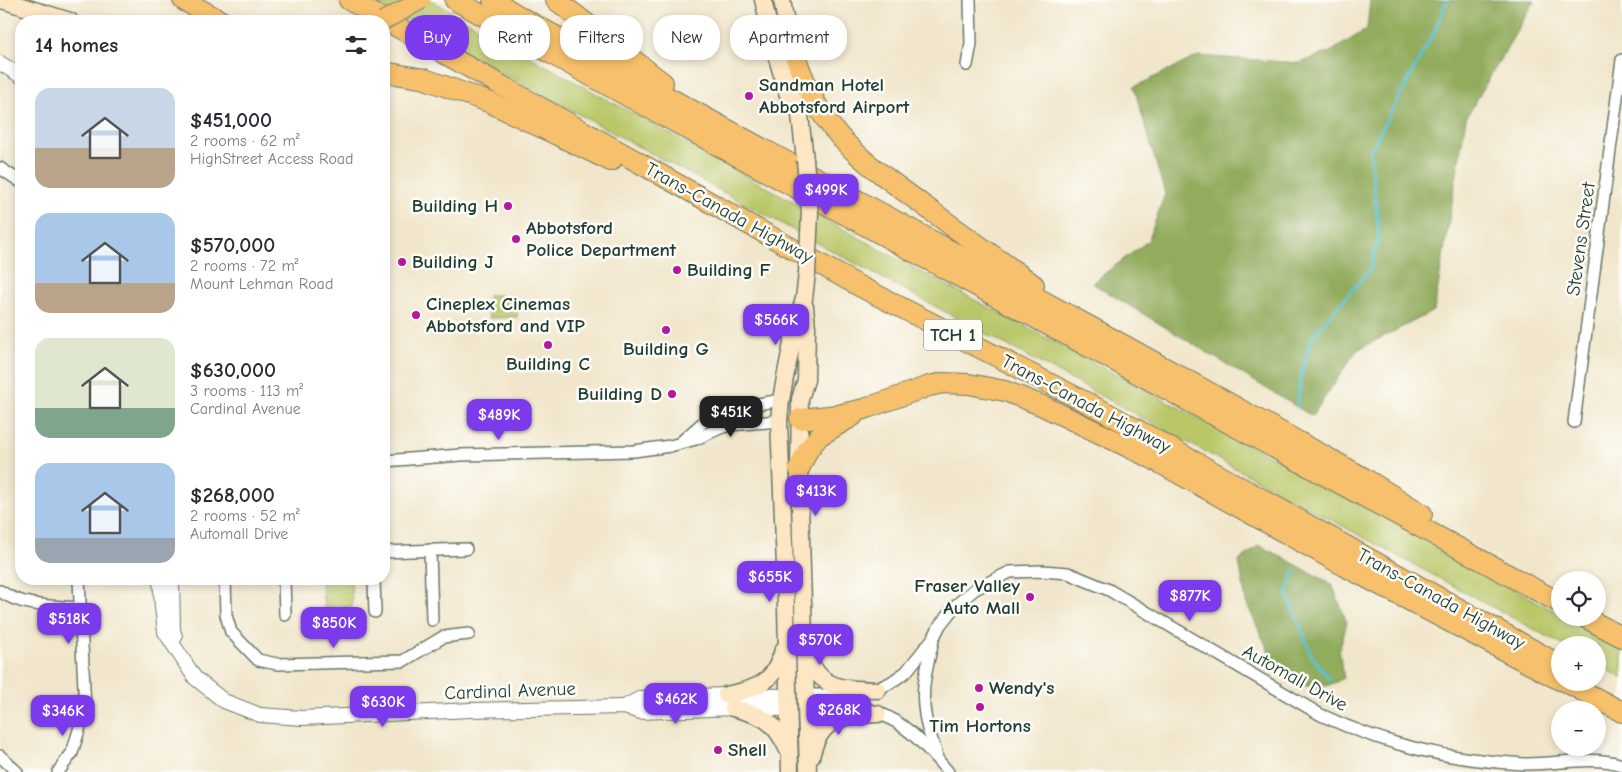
<!DOCTYPE html>
<meta charset="utf-8">
<style>
:root{--surface:#fff;--page:#f2f2f3;--text:#2b2b33;--muted:#7c7c81;--accent:#7c3aed}
body{margin:0;font-family:"Comic Neue",sans-serif;background:var(--page);color:var(--text);height:100vh;display:flex;flex-direction:column;font-size:19px;white-space:nowrap}
*{box-sizing:border-box;margin:0}
p{font-size:16px;color:var(--muted)}
.icon{flex:none;width:28px;height:28px;fill:none;stroke:currentColor;stroke-width:2;stroke-linecap:round;stroke-linejoin:round}
.map{position:relative;flex:1;overflow:hidden}
.sheet{position:absolute;left:15px;top:15px;width:375px;height:570px;display:flex;flex-direction:column;background:var(--surface);border-radius:20px;box-shadow:0 2px 8px #0003}
.sheet>*{flex:none}
.banner{position:absolute;left:405px;top:15px;width:475px;height:45px;display:flex;gap:10px}
.tools{position:absolute;left:1551px;top:571px;display:grid;gap:10px}
.tools a{display:grid;place-items:center;width:55px;height:55px;border-radius:50%;background:var(--surface);box-shadow:0 2px 8px #0003;font-size:25px}
.price{position:absolute;translate:-50% -42px;padding:0 11px;border-radius:10px;background:var(--accent);color:#fff;font-size:16px;line-height:32px;filter:drop-shadow(0 1px 2px #0008)}
.price::after{content:'';position:absolute;left:50%;top:30px;width:15px;height:11px;margin-left:-8px;background:inherit;clip-path:polygon(0 0,100% 0,50% 100%)}
.price.active{background:#222;color:#fff}
ul{padding:0;list-style:none}
li{display:flex;align-items:center;gap:15px;height:125px;padding:0 20px}
li span{display:grid;place-items:center;flex:none;width:140px;height:100px;border-radius:15px;color:#555}
li>.icon{margin-inline-start:auto}
span .icon{width:60px;height:60px;fill:#fffc;stroke-width:1}
li b{font-size:21px}
h2{display:flex;justify-content:space-between;align-items:center;height:60px;padding:0 20px;font-size:21px}
.tag{padding:0 18px;border-radius:20px;background:var(--surface);box-shadow:0 2px 8px #0003;font-size:18px;line-height:45px}
.tag.active{background:var(--accent);color:#fff}
.map>svg:first-child{display:block}
.green{fill:#b9c769;stroke:#6c824e}
.forest{fill:#92ac5d;stroke:#587448}
.lines{fill:none;stroke-linecap:round;stroke-linejoin:round}
.stream{stroke:#56c3cf;stroke-width:3}
.minor-casing{stroke:#687869;stroke-width:14}
.tertiary-casing{stroke:#687869;stroke-width:16}
.secondary-casing{stroke:#687869;stroke-width:19}
.motorway-casing{stroke:#687869;stroke-width:22}
.minor{stroke:#fff;stroke-width:11}
.tertiary{stroke:#fff;stroke-width:14}
.secondary{stroke:#fce6c4;stroke-width:16}
.motorway{stroke:#f7c06c;stroke-width:20}
.secondary-bridge-casing{stroke:#687869;stroke-width:19;stroke-linecap:butt}
.primary-bridge-casing{stroke:#687869;stroke-width:20;stroke-linecap:butt}
.secondary-bridge{stroke:#fce6c4;stroke-width:16}
.primary-bridge{stroke:#f7c06c;stroke-width:18}
.poi-dot{fill:#b5179e;stroke:#fdfcf7;stroke-width:2}
.labels{text-anchor:middle;dominant-baseline:central;stroke-width:5;stroke-linejoin:round;paint-order:stroke}
.shield{fill:#fdfcf7;stroke:#62766e;stroke-width:1}
.shield-label{font-size:18px;font-weight:bold;fill:#1f3d34}
.poi-label{font-size:19px;font-weight:bold;fill:#1f3d34;stroke:#fdfcf7;text-anchor:start}
.street-label{font-size:19px;fill:#1f3d34;stroke:#fdfcf7}
</style>
<div class="map">
<svg width="1622" height="772" viewBox="0 0 1622 772">
<rect width="100%" height="100%" fill="#fdfcf7"/>
<filter id="ink" filterUnits="userSpaceOnUse"><feTurbulence type="fractalNoise" baseFrequency=".02" numOctaves="2"/><feDisplacementMap in="SourceGraphic" scale="10" xChannelSelector="R" yChannelSelector="G"/><feConvolveMatrix kernelMatrix="1 2 1 2 8 2 1 2 1" color-interpolation-filters="sRGB"/></filter>
<filter id="wash" filterUnits="userSpaceOnUse"><feTurbulence type="fractalNoise" baseFrequency=".0096" numOctaves="4" result="noise"/><feDisplacementMap in="SourceGraphic" scale="20" xChannelSelector="R" yChannelSelector="G"/><feGaussianBlur stdDeviation="1.12" result="paint"/><feColorMatrix in="noise" values="0 0 0 0 0 0 0 0 0 0 0 0 0 0 0 0 0 1.4 0 .05"/><feComposite in="paint" operator="in"/></filter>
<g filter="url(#wash)">
<rect width="100%" height="100%" fill="#f1e6cb"/>
<g class="green">
<path d="M372,0H431L537,61L914,268L1284,463L1560,614V618H1567L1622,648V678L1598,664V645H1563L430,34Z"/>
<path d="M488,295H499L517,302V317L489,318Z"/>
<path d="M321,579H351L352,607L324,608Z"/>
</g>
<g class="forest">
<path d="M1370,0H1535L1466,118L1434,311L1357,350L1312,416L1092,283L1148,241L1165,194L1134,87L1198,56L1300,63L1332,51L1367,29Z"/>
<path d="M1259,545L1332,584L1347,623L1339,651L1344,678C1338,681 1331,685 1325,686C1306,692 1284,676 1273,661L1246,602L1239,561Z"/>
</g>
<g class="lines">
<g class="stream">
<path d="M1297,407L1301,375L1311,338L1371,268L1379,234L1370,151L1435,30L1447,0"/>
<path d="M1295,569L1287,593L1312,656L1329,679"/>
</g>
</g>
</g>
<g filter="url(#ink)">
<g class="lines">
<defs>
<g id="minor">
<path d="M967,65L971,44L970,0"/>
<path d="M0,168L21,182"/>
<path d="M1574,422L1622,60"/>
<path d="M681,442L708,418L734,408L781,400"/>
<path d="M384,461L461,455L634,451L670,446L696,439L720,428L730,425L779,421"/>
<path d="M430,550L432,620"/>
<path d="M384,552L466,549"/>
<path d="M225,579L226,615L231,632L258,660L277,664L403,661L443,637L469,634"/>
<path d="M284,579L285,615"/>
<path d="M374,579L375,612"/>
<path d="M0,591C22,607 53,606 80,608"/>
<path d="M933,640C926,674 919,689 927,725C929,736 936,746 937,758"/>
<path d="M872,691L890,683L906,672L934,637L940,625L955,606L975,589L1010,572L1042,571L1068,573L1109,590L1321,715C1388,746 1450,760 1524,764C1554,765 1594,755 1622,765"/>
<path d="M806,695H854"/>
<path d="M806,708C824,708 843,705 861,708C898,714 925,744 948,772"/>
<path d="M0,756L17,772"/>
<path d="M58,772L72,753L85,710L79,579"/>
</g>
<g id="tertiary">
<path d="M0,63L21,76"/>
<path d="M160,579L162,607L165,632L195,678L224,701L260,715L302,718L471,710L624,707L641,712L733,708L788,709"/>
<path d="M172,579L173,630L175,637"/>
<path d="M624,707L641,698L726,695L787,696"/>
</g>
<g id="secondary">
<path d="M2,0L70,21"/>
<path d="M763,0L774,48L791,105"/>
<path d="M782,0L797,88L805,160"/>
<path d="M805,307L807,327L806,380L800,399L799,469L808,772"/>
<path d="M808,654C818,690 845,689 878,690"/>
<path d="M726,695C757,688 774,684 783,650"/>
<path d="M733,708C764,716 774,720 788,750"/>
<path d="M811,757C820,718 842,715 878,714"/>
<path d="M790,772L785,567L779,421L781,400L785,378L795,328L804,299L807,273"/>
</g>
<g id="motorway">
<path d="M183,0L221,21"/>
<path d="M349,0L859,286L1109,414L1560,665"/>
<path d="M455,0L627,96L1560,603"/>
<path d="M493,0L522,18L1098,331L1364,478L1422,514"/>
<path d="M556,0L663,83"/>
<path d="M789,39C799,67 808,94 825,118C849,153 885,177 919,202C957,230 995,257 1034,285"/>
<path d="M384,72L425,79L491,103L611,161"/>
<path d="M800,419L838,415L864,409L929,386L943,383L969,384L1005,391L1043,406L1151,458L1348,568L1560,680"/>
<path d="M799,469L808,450L819,436L853,416"/>
<path d="M1586,618L1622,637"/>
<path d="M1566,682L1622,712"/>
</g>
</defs>
<use href="#minor" class="minor-casing"/>
<use href="#tertiary" class="tertiary-casing"/>
<use href="#secondary" class="secondary-casing"/>
<use href="#motorway" class="motorway-casing"/>
<use href="#minor" class="minor"/>
<use href="#tertiary" class="tertiary"/>
<use href="#secondary" class="secondary"/>
<use href="#motorway" class="motorway"/>
<defs>
<path id="secondary-bridge" d="M805,160L810,213L807,273"/>
<path id="primary-bridge" d="M383,21L421,0"/>
</defs>
<use href="#secondary-bridge" class="secondary-bridge-casing"/>
<use href="#primary-bridge" class="primary-bridge-casing"/>
<use href="#secondary-bridge" class="secondary-bridge"/>
<use href="#primary-bridge" class="primary-bridge"/>
</g>
</g>
<g class="poi-dot">
<circle cx="749" cy="96" r="5"/>
<circle cx="508" cy="206" r="5"/>
<circle cx="516" cy="239" r="5"/>
<circle cx="402" cy="262" r="5"/>
<circle cx="677" cy="270" r="5"/>
<circle cx="416" cy="315" r="5"/>
<circle cx="666" cy="330" r="5"/>
<circle cx="548" cy="345" r="5"/>
<circle cx="672" cy="394" r="5"/>
<circle cx="1030" cy="597" r="5"/>
<circle cx="979" cy="688" r="5"/>
<circle cx="980" cy="707" r="5"/>
<circle cx="718" cy="750" r="5"/>
</g>
<g class="labels">
<rect class="shield" x="924" y="319.5" width="58" height="31" rx="4"/>
<g class="shield-label">
<text x="953" y="335">TCH 1</text>
</g>
<g class="poi-label">
<text x="759" y="85">Sandman Hotel<tspan x="759" dy="22">Abbotsford Airport</tspan></text>
<text x="498" y="206" text-anchor="end">Building H</text>
<text x="526" y="228">Abbotsford<tspan x="526" dy="22">Police Department</tspan></text>
<text x="412" y="262">Building J</text>
<text x="687" y="270">Building F</text>
<text x="426" y="304">Cineplex Cinemas<tspan x="426" dy="22">Abbotsford and VIP</tspan></text>
<text x="666" y="349" text-anchor="middle">Building G</text>
<text x="548" y="364" text-anchor="middle">Building C</text>
<text x="662" y="394" text-anchor="end">Building D</text>
<text x="1020" y="586" text-anchor="end">Fraser Valley<tspan x="1020" dy="22">Auto Mall</tspan></text>
<text x="989" y="688">Wendy's</text>
<text x="980" y="726" text-anchor="middle">Tim Hortons</text>
<text x="728" y="750">Shell</text>
</g>
<g class="street-label">
<text transform="translate(729 213) rotate(29)">Trans-Canada Highway</text>
<text transform="translate(1581 239) rotate(-82)">Stevens Street</text>
<text transform="translate(1086 404) rotate(28)">Trans-Canada Highway</text>
<text transform="translate(1441 599) rotate(29)">Trans-Canada Highway</text>
<text transform="translate(1295 678) rotate(29)">Automall Drive</text>
<text transform="translate(510 691) rotate(-2)">Cardinal Avenue</text>
</g>
</g>
</svg>
<div class="tools">
<a><svg class="icon" aria-label="locate" viewBox="0 0 24 24"><circle cx="12" cy="12" r="6"/><path d="M12 2v4M12 18v4M2 12h4M18 12h4"/></svg></a>
<a>+</a>
<a>−</a>
</div>
<b class="price" style="left:826px;top:216px">$499K</b>
<b class="price" style="left:776px;top:346px">$566K</b>
<b class="price active" style="left:731px;top:438px">$451K</b>
<b class="price" style="left:499px;top:441px">$489K</b>
<b class="price" style="left:816px;top:517px">$413K</b>
<b class="price" style="left:770px;top:603px">$655K</b>
<b class="price" style="left:1190px;top:622px">$877K</b>
<b class="price" style="left:69px;top:645px">$518K</b>
<b class="price" style="left:334px;top:649px">$850K</b>
<b class="price" style="left:820px;top:666px">$570K</b>
<b class="price" style="left:676px;top:725px">$462K</b>
<b class="price" style="left:383px;top:728px">$630K</b>
<b class="price" style="left:839px;top:736px">$268K</b>
<b class="price" style="left:63px;top:737px">$346K</b>
<div class="banner">
<a class="tag active">Buy</a>
<a class="tag">Rent</a>
<a class="tag">Filters</a>
<a class="tag">New</a>
<a class="tag">Apartment</a>
</div>
<section class="sheet">
<h2>14 homes<svg class="icon" aria-label="filters" viewBox="0 0 24 24"><path d="M4 7h16M4 17h16"/><circle cx="9" cy="7" r="2"/><circle cx="15" cy="17" r="2"/></svg></h2>
<ul>
<li><span style="background:linear-gradient(#c9d6e8 60%,#b9a48a 0)"><svg class="icon" aria-label="home" viewBox="0 0 24 24"><path d="M3 11l9-7 9 7M6 9v11h12V9"/></svg></span><div><b>$451,000</b><p>2 rooms · 62 m²</p><p>HighStreet Access Road</p></div></li>
<li><span style="background:linear-gradient(#a9c7e8 70%,#b9a48a 0)"><svg class="icon" aria-label="home" viewBox="0 0 24 24"><path d="M3 11l9-7 9 7M6 9v11h12V9"/></svg></span><div><b>$570,000</b><p>2 rooms · 72 m²</p><p>Mount Lehman Road</p></div></li>
<li><span style="background:linear-gradient(#dfe7d0 70%,#7fa58c 0)"><svg class="icon" aria-label="home" viewBox="0 0 24 24"><path d="M3 11l9-7 9 7M6 9v11h12V9"/></svg></span><div><b>$630,000</b><p>3 rooms · 113 m²</p><p>Cardinal Avenue</p></div></li>
<li><span style="background:linear-gradient(#a9c7e8 75%,#9aa5b1 0)"><svg class="icon" aria-label="home" viewBox="0 0 24 24"><path d="M3 11l9-7 9 7M6 9v11h12V9"/></svg></span><div><b>$268,000</b><p>2 rooms · 52 m²</p><p>Automall Drive</p></div></li>
</ul>
</section>
</div>
